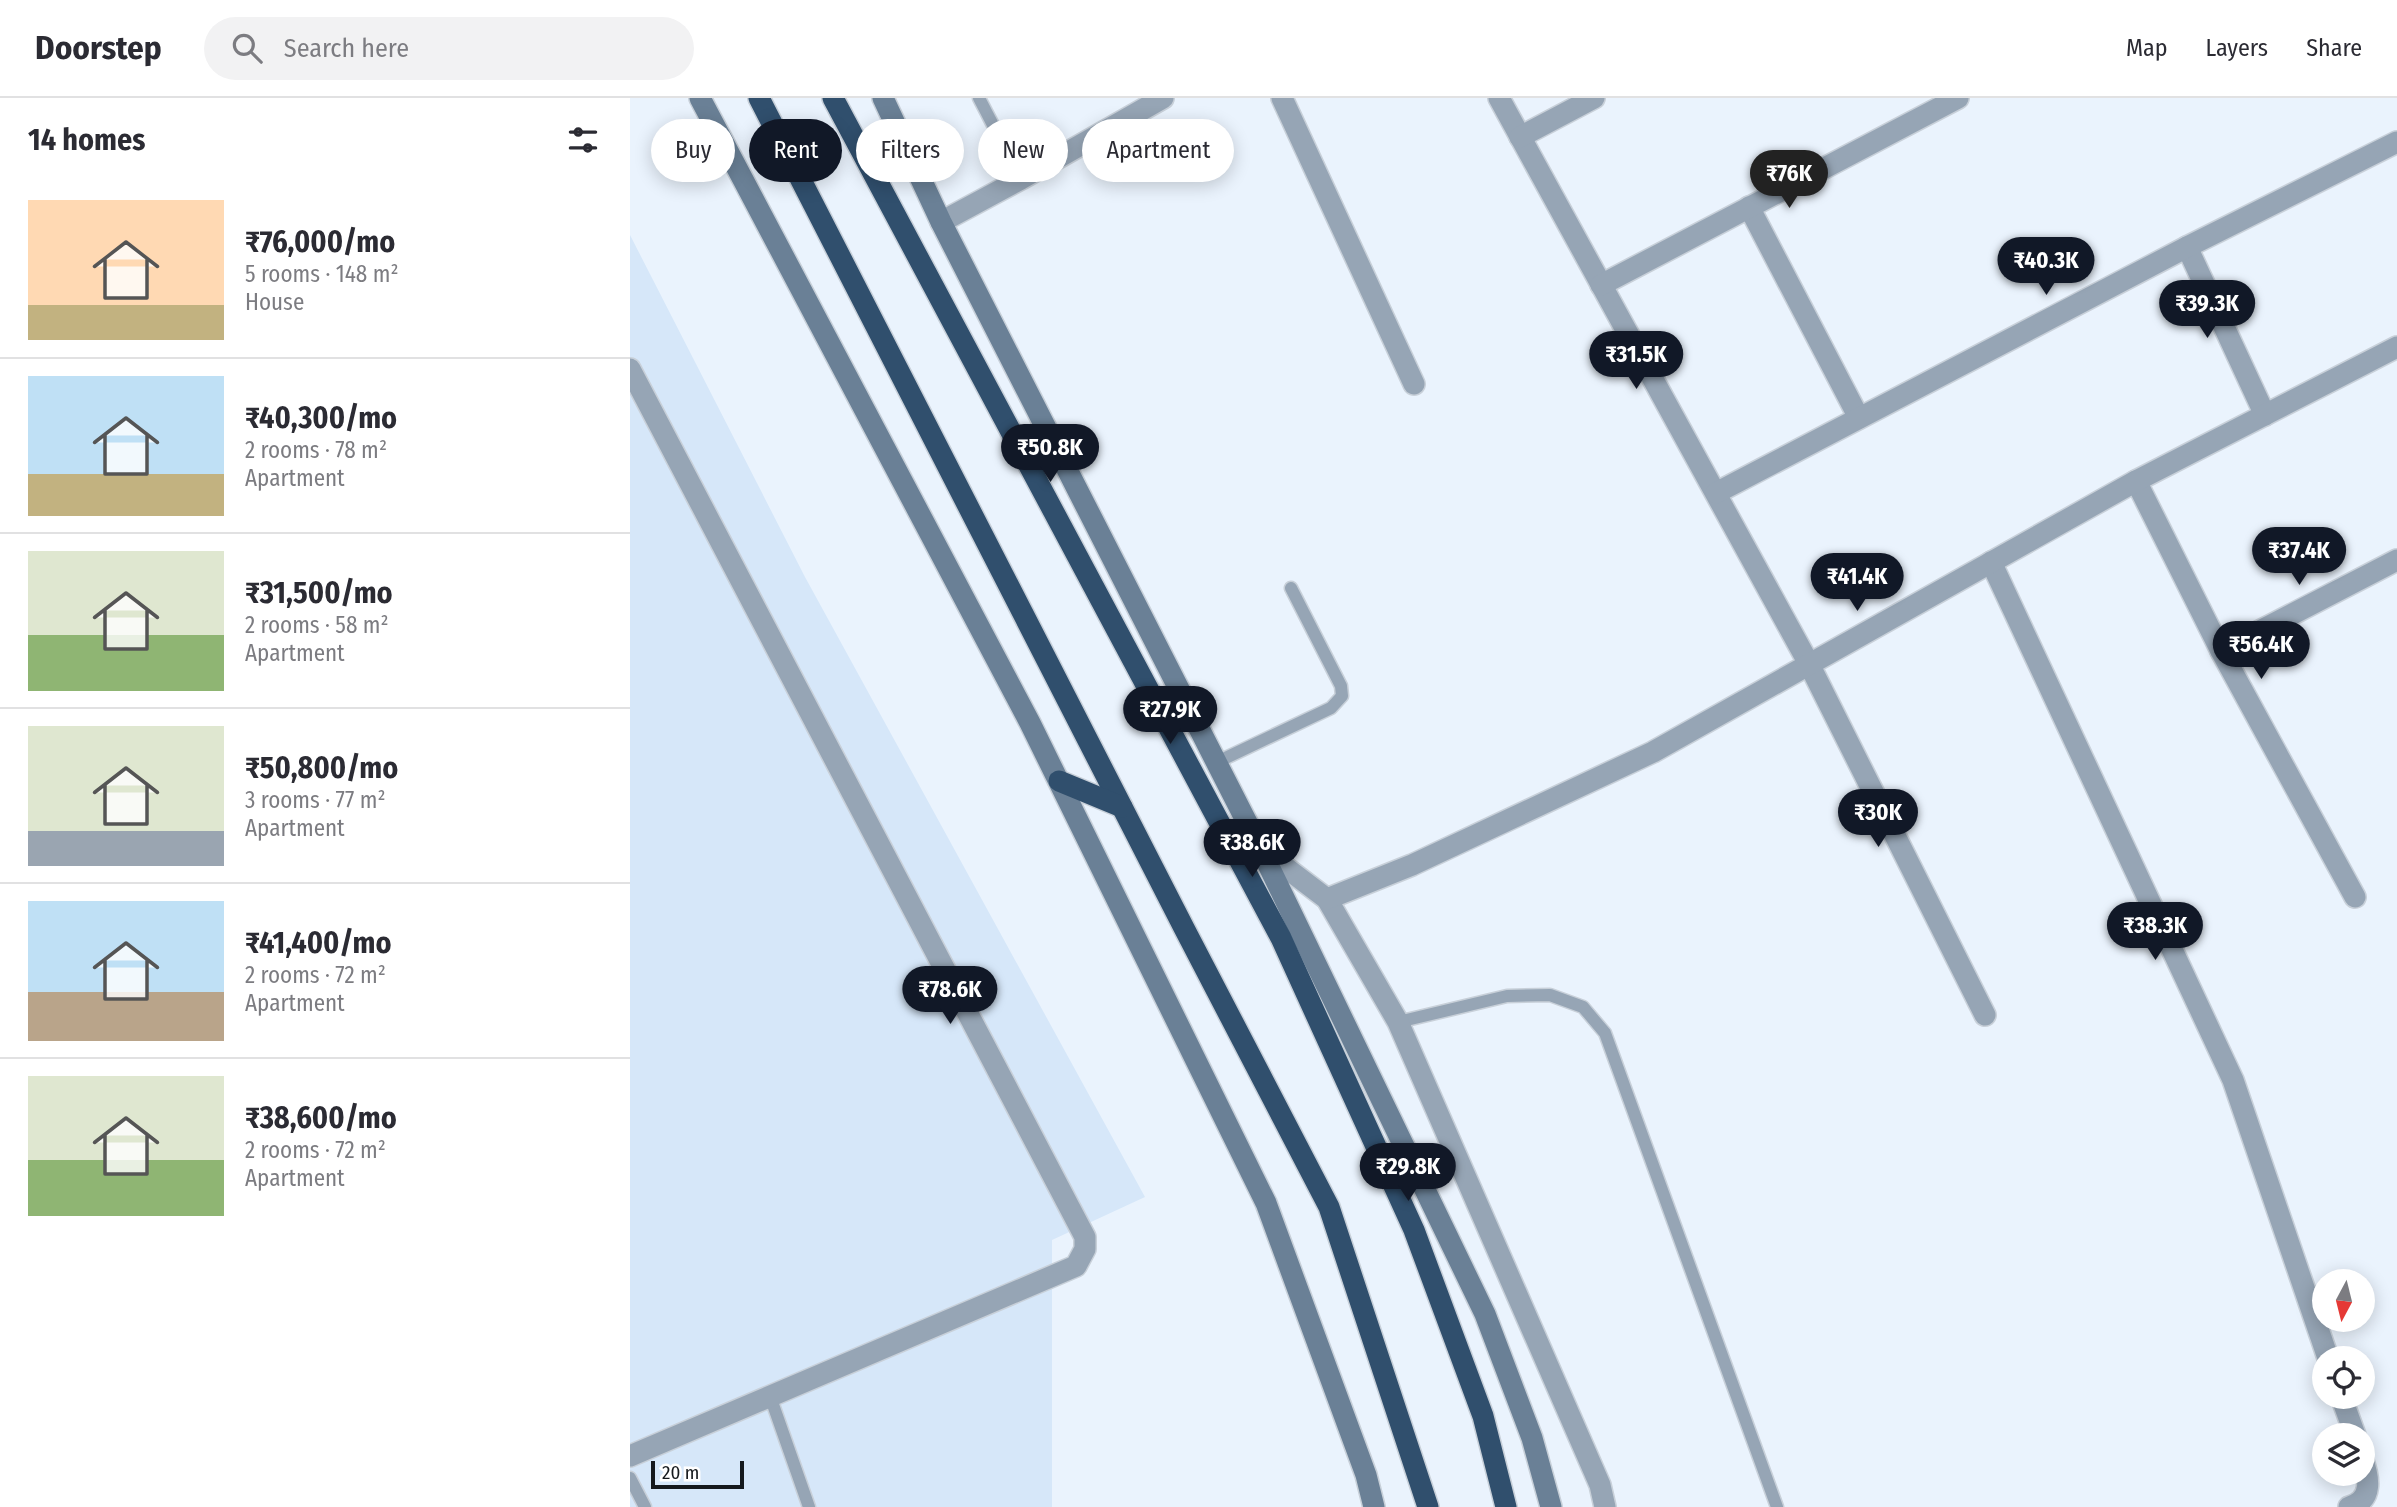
<!DOCTYPE html>
<meta charset="utf-8">
<style>
:root{--surface:#fff;--page:#f2f2f3;--text:#2b2b33;--muted:#7c7c81;--line:#e1e1e2;--accent:#111827}
body{margin:0;font-family:"Fira Sans Condensed",sans-serif;background:var(--page);color:var(--text);height:100vh;display:flex;flex-direction:column;font-size:26px;white-space:nowrap}
*{box-sizing:border-box;margin:0}
p{font-size:23px;color:var(--muted)}
.icon{flex:none;width:38px;height:38px;fill:none;stroke:currentColor;stroke-width:2;stroke-linecap:round;stroke-linejoin:round}
.map{position:relative;flex:1;overflow:hidden}
.side{display:flex;flex-direction:column;background:var(--surface);width:630px}
.side>*{flex:none}
.guide{position:absolute;left:21px;top:21px;width:665px;height:63px;display:flex;gap:14px}
.needle{width:46px;rotate:187deg}
.fabs{position:absolute;left:1682px;top:1171px;display:grid;gap:14px}
.fabs a{display:grid;place-items:center;width:63px;height:63px;border-radius:50%;background:var(--surface);box-shadow:0 4px 18px #0003;font-size:35px}
.scale{position:absolute;left:21px;bottom:18px;width:93px;box-sizing:border-box;padding-left:7px;border:4px solid #15191d;border-top:0;font-size:19px;line-height:24px;white-space:nowrap;color:#15191d;-webkit-text-stroke:5px #fff;paint-order:stroke}
.price{position:absolute;translate:-50% -60px;padding:0 16px;border-radius:24px;background:var(--accent);color:#fff;font-size:23px;line-height:46px;filter:drop-shadow(0 2px 4px #0008)}
.price::after{content:'';position:absolute;left:50%;top:42px;width:21px;height:16px;margin-left:-10px;background:inherit;clip-path:polygon(0 0,100% 0,50% 100%)}
.price.current{background:#222;color:#fff}
ul{padding:0;list-style:none}
li{display:flex;align-items:center;gap:21px;height:175px;padding:0 28px}
li+li{border-top:2px solid var(--line)}
li span{display:grid;place-items:center;flex:none;width:196px;height:140px;border-radius:0px;color:#555}
li>.icon{margin-inline-start:auto}
span .icon{width:84px;height:84px;fill:#fffc;stroke-width:1}
li b{font-size:30px}
h2{display:flex;justify-content:space-between;align-items:center;height:84px;padding:0 28px;font-size:30px}
.chip{padding:0 24px;border-radius:32px;background:var(--surface);box-shadow:0 4px 18px #0003;font-size:24px;line-height:63px}
.chip.current{background:var(--accent);color:#fff}
header{display:flex;align-items:center;gap:42px;box-sizing:border-box;height:98px;padding:0 35px;background:var(--surface);border-bottom:2px solid var(--line)}
header strong{font-size:33px}
nav{display:flex;gap:38px;margin-inline-start:auto;font-size:24px}
.search{width:490px;height:63px;background:var(--page);display:flex;align-items:center;gap:18px;box-sizing:border-box;padding:0 24px;border-radius:38px;color:var(--muted);font-size:26px}
main{display:flex;flex:1;min-height:0}
.map>svg:first-child{display:block}
.built{fill:#d6e7f9}
.lines{fill:none;stroke-linecap:round;stroke-linejoin:round}
.lane-casing{stroke:#c8d0d9;stroke-width:15}
.street-casing{stroke:#c8d0d9;stroke-width:24}
.secondary-casing{stroke:#c8d0d9;stroke-width:24}
.highway-casing{stroke:#c8d0d9;stroke-width:24}
.lane{stroke:#96a5b5;stroke-width:12}
.street{stroke:#96a5b5;stroke-width:21}
.secondary{stroke:#6a8096;stroke-width:21}
.highway{stroke:#304f6d;stroke-width:21}
</style>
<header>
<strong>Doorstep</strong>
<div class="search"><svg class="icon" aria-label="search" viewBox="0 0 24 24"><circle cx="10" cy="10" r="6"/><path d="M15 15l6 6"/></svg>Search here</div>
<nav><a>Map</a><a>Layers</a><a>Share</a></nav>
</header>
<main>
<section class="side">
<h2>14 homes<svg class="icon" aria-label="filters" viewBox="0 0 24 24"><path d="M4 7h16M4 17h16"/><circle cx="9" cy="7" r="2"/><circle cx="15" cy="17" r="2"/></svg></h2>
<ul>
<li><span style="background:linear-gradient(#ffd9b3 75%,#c2b280 0)"><svg class="icon" aria-label="home" viewBox="0 0 24 24"><path d="M3 11l9-7 9 7M6 9v11h12V9"/></svg></span><div><b>₹76,000/mo</b><p>5 rooms · 148 m²</p><p>House</p></div></li>
<li><span style="background:linear-gradient(#bfe0f5 70%,#c2b280 0)"><svg class="icon" aria-label="home" viewBox="0 0 24 24"><path d="M3 11l9-7 9 7M6 9v11h12V9"/></svg></span><div><b>₹40,300/mo</b><p>2 rooms · 78 m²</p><p>Apartment</p></div></li>
<li><span style="background:linear-gradient(#dfe7d0 60%,#8fb573 0)"><svg class="icon" aria-label="home" viewBox="0 0 24 24"><path d="M3 11l9-7 9 7M6 9v11h12V9"/></svg></span><div><b>₹31,500/mo</b><p>2 rooms · 58 m²</p><p>Apartment</p></div></li>
<li><span style="background:linear-gradient(#dfe7d0 75%,#9aa5b1 0)"><svg class="icon" aria-label="home" viewBox="0 0 24 24"><path d="M3 11l9-7 9 7M6 9v11h12V9"/></svg></span><div><b>₹50,800/mo</b><p>3 rooms · 77 m²</p><p>Apartment</p></div></li>
<li><span style="background:linear-gradient(#bfe0f5 65%,#b9a48a 0)"><svg class="icon" aria-label="home" viewBox="0 0 24 24"><path d="M3 11l9-7 9 7M6 9v11h12V9"/></svg></span><div><b>₹41,400/mo</b><p>2 rooms · 72 m²</p><p>Apartment</p></div></li>
<li><span style="background:linear-gradient(#dfe7d0 60%,#8fb573 0)"><svg class="icon" aria-label="home" viewBox="0 0 24 24"><path d="M3 11l9-7 9 7M6 9v11h12V9"/></svg></span><div><b>₹38,600/mo</b><p>2 rooms · 72 m²</p><p>Apartment</p></div></li>
</ul>
</section>
<div class="map">
<svg width="1767" height="1409" viewBox="0 0 1767 1409">
<rect width="100%" height="100%" fill="#eaf3fd"/>
<path class="built" d="M0,137L175,479L515,1099L422,1142V1409H0Z"/>
<g class="lines">
<defs>
<g id="lane">
<path d="M349,0L391,81"/>
<path d="M585,665L701,610L712,598L711,588L661,490"/>
<path d="M768,924L877,898L920,897L953,909L975,935L1147,1409"/>
<path d="M140,1298L179,1409"/>
<path d="M0,1380L15,1409"/>
</g>
<g id="street">
<path d="M652,0L784,286"/>
<path d="M869,0L1179,566L1355,917"/>
<path d="M890,39L964,0"/>
<path d="M1119,109L1229,320"/>
<path d="M311,124L391,81L533,0"/>
<path d="M1557,149L1635,317"/>
<path d="M971,187L1328,0"/>
<path d="M0,271L455,1139V1151L446,1168L0,1358"/>
<path d="M1506,383L1591,553L1725,799"/>
<path d="M1086,395L1557,149L1767,44"/>
<path d="M1361,464L1603,982L1698,1260"/>
<path d="M1591,553L1767,462"/>
<path d="M630,750L697,801L768,924L970,1387L975,1409"/>
<path d="M697,801L782,767L1023,654L1506,383L1767,249"/>
<path d="M1711,1298L1725,1337"/>
<path d="M1719,1409C1744,1402 1739,1379 1732,1360"/>
</g>
<g id="secondary">
<path d="M70,0L400,625L636,1105L736,1377L744,1409"/>
<path d="M253,0L311,124L630,750L855,1216L902,1340L921,1409"/>
</g>
<g id="highway">
<path d="M129,0L554,830L699,1109L798,1409"/>
<path d="M203,0L651,840L784,1132L853,1318L876,1409"/>
<path d="M429,683L492,709"/>
</g>
</defs>
<use href="#lane" class="lane-casing"/>
<use href="#street" class="street-casing"/>
<use href="#secondary" class="secondary-casing"/>
<use href="#highway" class="highway-casing"/>
<use href="#lane" class="lane"/>
<use href="#street" class="street"/>
<use href="#secondary" class="secondary"/>
<use href="#highway" class="highway"/>
</g>
</svg>
<div class="fabs">
<a><svg class="needle" viewBox="-14 -14 28 28"><path d="M0-13l5 13h-10z" fill="#e53935"/><path d="M0 13l5-13h-10z" fill="#7c7c81"/></svg></a>
<a><svg class="icon" aria-label="locate" viewBox="0 0 24 24"><circle cx="12" cy="12" r="6"/><path d="M12 2v4M12 18v4M2 12h4M18 12h4"/></svg></a>
<a><svg class="icon" aria-label="layers" viewBox="0 0 24 24"><path d="M12 4l9 5-9 5-9-5zM3 14l9 5 9-5"/></svg></a>
</div>
<div class="scale">20 m</div>
<b class="price current" style="left:1159px;top:112px">₹76K</b>
<b class="price" style="left:1416px;top:199px">₹40.3K</b>
<b class="price" style="left:1577px;top:242px">₹39.3K</b>
<b class="price" style="left:1006px;top:293px">₹31.5K</b>
<b class="price" style="left:420px;top:386px">₹50.8K</b>
<b class="price" style="left:1669px;top:489px">₹37.4K</b>
<b class="price" style="left:1227px;top:515px">₹41.4K</b>
<b class="price" style="left:1631px;top:583px">₹56.4K</b>
<b class="price" style="left:540px;top:648px">₹27.9K</b>
<b class="price" style="left:1248px;top:751px">₹30K</b>
<b class="price" style="left:622px;top:781px">₹38.6K</b>
<b class="price" style="left:1525px;top:864px">₹38.3K</b>
<b class="price" style="left:320px;top:928px">₹78.6K</b>
<b class="price" style="left:778px;top:1105px">₹29.8K</b>
<div class="guide">
<a class="chip">Buy</a>
<a class="chip current">Rent</a>
<a class="chip">Filters</a>
<a class="chip">New</a>
<a class="chip">Apartment</a>
</div>
</div>
</main>
